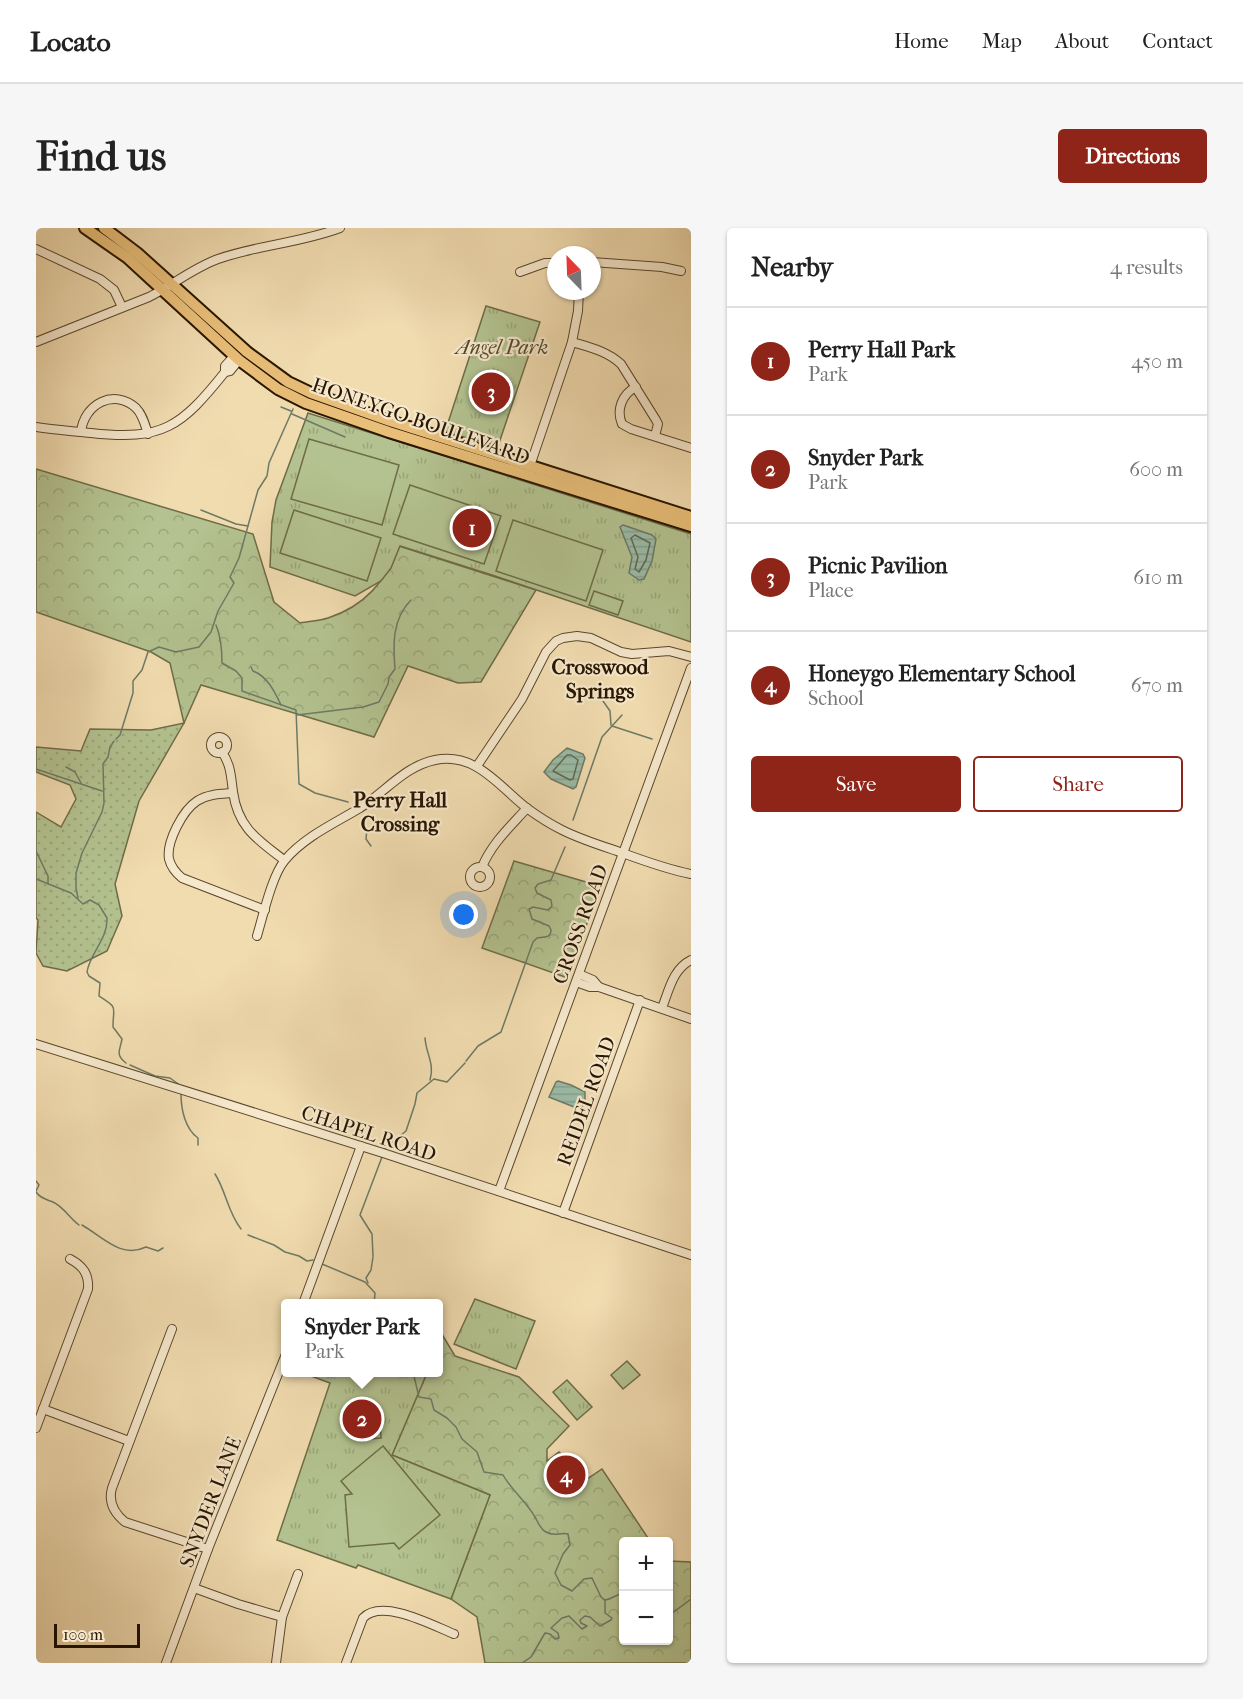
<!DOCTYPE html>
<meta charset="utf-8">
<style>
body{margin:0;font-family:"IM FELL French Canon",serif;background:#f6f6f6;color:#222}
.controls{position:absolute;right:18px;bottom:18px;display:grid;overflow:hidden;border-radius:6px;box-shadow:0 2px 4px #0004}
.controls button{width:54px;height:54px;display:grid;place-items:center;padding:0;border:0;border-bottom:2px solid #e0e0e0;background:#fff;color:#222;font:30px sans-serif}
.compass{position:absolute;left:511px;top:18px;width:54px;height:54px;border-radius:50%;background:#fff;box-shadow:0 2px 4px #0004;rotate:337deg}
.scale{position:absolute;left:18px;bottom:15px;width:86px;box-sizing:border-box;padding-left:6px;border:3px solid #281600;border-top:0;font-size:16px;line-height:21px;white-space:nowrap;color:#281600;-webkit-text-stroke:4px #f6e8cc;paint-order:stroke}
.you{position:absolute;left:428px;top:687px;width:21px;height:21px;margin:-15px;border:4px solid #fff;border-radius:50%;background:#1a73e8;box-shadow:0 0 0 9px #1a73e833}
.badge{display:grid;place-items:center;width:39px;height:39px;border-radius:50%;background:#8f2418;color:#fff;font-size:20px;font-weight:700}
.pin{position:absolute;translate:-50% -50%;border:3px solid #fff;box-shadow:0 2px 6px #0006}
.popup{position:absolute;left:245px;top:1071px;width:162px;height:78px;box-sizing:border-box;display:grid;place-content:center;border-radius:6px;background:#fff;filter:drop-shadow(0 2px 4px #0005);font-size:20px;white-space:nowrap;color:#767676}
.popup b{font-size:22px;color:#222}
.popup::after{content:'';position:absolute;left:50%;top:100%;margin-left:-12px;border:12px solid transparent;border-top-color:#fff}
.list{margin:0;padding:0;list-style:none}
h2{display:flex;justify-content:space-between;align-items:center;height:78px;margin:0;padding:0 24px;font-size:26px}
h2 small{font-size:20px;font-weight:400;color:#767676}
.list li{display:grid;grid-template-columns:39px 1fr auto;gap:18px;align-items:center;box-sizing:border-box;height:108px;padding:0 24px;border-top:2px solid #e0e0e0}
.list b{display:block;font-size:22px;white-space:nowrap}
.list p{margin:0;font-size:20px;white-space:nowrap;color:#767676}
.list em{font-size:20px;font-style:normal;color:#767676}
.actions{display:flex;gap:12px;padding:18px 24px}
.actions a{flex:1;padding:14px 0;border:2px solid #8f2418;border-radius:6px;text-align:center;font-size:21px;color:#8f2418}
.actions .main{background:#8f2418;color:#fff}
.map{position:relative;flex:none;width:655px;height:1435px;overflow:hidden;border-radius:6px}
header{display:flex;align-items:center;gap:36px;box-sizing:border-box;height:84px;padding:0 30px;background:#fff;border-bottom:2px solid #e0e0e0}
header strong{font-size:28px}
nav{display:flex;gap:33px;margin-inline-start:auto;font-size:21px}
.intro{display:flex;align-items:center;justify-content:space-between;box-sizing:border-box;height:144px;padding:0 36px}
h1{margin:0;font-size:42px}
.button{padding:15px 27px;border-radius:6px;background:#8f2418;color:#fff;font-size:21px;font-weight:700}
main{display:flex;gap:36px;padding:0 36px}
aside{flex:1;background:#fff;border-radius:6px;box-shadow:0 2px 4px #0004}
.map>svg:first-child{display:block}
.grass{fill:url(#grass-dots);stroke:#6e6c48;stroke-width:1.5}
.forest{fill:url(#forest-crowns);stroke:#6e6c48;stroke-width:1.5}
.park{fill:url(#park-tufts);stroke:#6e6c48;stroke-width:1.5}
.garden{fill:#b3c290;stroke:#6e6c48;stroke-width:1.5}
.water{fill:url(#water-rules);stroke:#6d7a65;stroke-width:1.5}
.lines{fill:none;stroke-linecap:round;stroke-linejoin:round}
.shore{stroke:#626954;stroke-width:1.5}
.stream{stroke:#6d7a65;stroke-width:1.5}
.minor-casing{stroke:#5a482c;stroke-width:10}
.major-casing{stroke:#281600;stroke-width:14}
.minor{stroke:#f6e8cc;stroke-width:8}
.major{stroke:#e8be78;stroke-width:10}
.labels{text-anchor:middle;stroke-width:4.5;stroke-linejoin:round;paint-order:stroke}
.park-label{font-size:20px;font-style:italic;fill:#524a2b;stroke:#f6e8cc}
.street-label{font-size:20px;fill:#281600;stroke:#f6e8cc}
.neighbourhood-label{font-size:21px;font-weight:bold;fill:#281600;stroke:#f6e8cc}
</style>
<header>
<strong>Locato</strong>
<nav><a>Home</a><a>Map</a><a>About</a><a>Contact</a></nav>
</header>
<div class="intro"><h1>Find us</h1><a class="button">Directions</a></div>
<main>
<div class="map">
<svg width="655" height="1435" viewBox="0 0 655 1435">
<defs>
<pattern id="grass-dots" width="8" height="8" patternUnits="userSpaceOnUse" patternTransform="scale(1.5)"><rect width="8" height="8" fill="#b3c290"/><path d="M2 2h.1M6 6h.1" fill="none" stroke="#9aa67a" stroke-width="1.8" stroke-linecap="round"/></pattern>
<pattern id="forest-crowns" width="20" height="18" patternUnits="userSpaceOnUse" patternTransform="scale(1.5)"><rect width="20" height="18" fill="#b3c290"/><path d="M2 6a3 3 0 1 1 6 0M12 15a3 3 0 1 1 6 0" fill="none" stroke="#9aa67a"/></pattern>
<pattern id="park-tufts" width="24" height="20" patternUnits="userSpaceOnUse" patternTransform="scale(1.5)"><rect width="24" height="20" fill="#b3c290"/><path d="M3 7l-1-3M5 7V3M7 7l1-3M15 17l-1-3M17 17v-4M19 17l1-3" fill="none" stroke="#9aa67a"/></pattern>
<pattern id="water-rules" width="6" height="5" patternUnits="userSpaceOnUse" patternTransform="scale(1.5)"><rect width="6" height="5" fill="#9bbca8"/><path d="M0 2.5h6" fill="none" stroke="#86a18f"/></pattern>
</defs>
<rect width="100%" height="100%" fill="#f1dcb0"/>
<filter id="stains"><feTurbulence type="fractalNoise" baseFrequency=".00333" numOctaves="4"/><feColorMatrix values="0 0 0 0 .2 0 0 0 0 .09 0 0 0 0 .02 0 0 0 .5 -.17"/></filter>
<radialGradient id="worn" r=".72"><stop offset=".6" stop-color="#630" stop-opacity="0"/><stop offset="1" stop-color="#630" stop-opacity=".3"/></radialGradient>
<!-- grass -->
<path class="grass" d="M148 495 103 573 79 656 86 688 71 723 31 743 7 738 0 725 2 692 0 690V584L25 599 40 571 34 557 0 544V519L45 523 54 501 115 502Z"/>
<!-- forest -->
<g class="forest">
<path d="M0 241 217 306 238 374 264 395C273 393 283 393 292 390 329 378 350 353 363 318L500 362 445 454 422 455 372 438 338 509 165 457 148 495 134 435 115 424 0 384Z"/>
<path d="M478 633 564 658 532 750 446 720Z"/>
<path d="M407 1108 419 1128 483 1149 533 1198 511 1221V1233L523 1224 551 1251 566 1241 614 1313 588 1314V1412H632L633 1333 655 1334V1435H449L441 1389 415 1371 454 1267 356 1227 391 1145 403 1144V1119Z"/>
</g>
<!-- park -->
<g class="park">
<path d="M450 78 504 94 462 218 409 204Z"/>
<path d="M272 185 655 306V414L456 347 364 318 355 340 345 353 319 368 234 339 236 294 240 272Z"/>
<path d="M439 1071 499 1093 480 1141 418 1116Z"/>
<path d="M267 1145H391L356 1227 454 1267 415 1371 322 1337 320 1340 241 1312 294 1155Z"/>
<path d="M531 1152 556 1179 541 1192 517 1164Z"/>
</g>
<!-- garden -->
<g class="garden">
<path d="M273 211 363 237 346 297 255 271Z"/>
<path d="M374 257 465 288 448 336 357 306Z"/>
<path d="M258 282 345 310 331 353 244 325Z"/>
<path d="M477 292 567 322 550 373 460 343Z"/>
<path d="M558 363 587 373 582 387 553 377Z"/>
<path d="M591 1133 604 1147 587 1161 575 1147Z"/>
<path d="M344 1190 345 1210 333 1211 331 1191Z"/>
<path d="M347 1218 404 1287 363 1321 358 1315 313 1319 309 1267 316 1266 305 1253Z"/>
</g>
<!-- water -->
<g class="water">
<path d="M587 297 616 307 620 311 616 333 608 351 603 352 593 345 596 329 584 299Z"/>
<path d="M531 520 547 526 549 530 540 559 537 561 515 551 508 544 517 532Z"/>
<path d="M522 853 535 857 549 864V874L546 879H538L513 869 520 854Z"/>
</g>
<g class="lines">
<!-- shore -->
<g class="shore">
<path d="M599 307 614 315 610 332 603 344 599 341 602 329 595 310Z"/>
<path d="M531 527H535L542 532 537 551 534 552 517 543Z"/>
</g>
<!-- stream -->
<g class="stream">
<path d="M245 179 255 183"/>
<path d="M256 186 309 209"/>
<path d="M165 282 200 296 212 298"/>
<path d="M180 397C185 409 186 423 186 435L200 443 206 450V463L260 482 263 556 279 565 312 574"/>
<path d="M215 439 217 443C231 448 239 464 245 477"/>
<path d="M567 473 574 483 575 497"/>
<path d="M261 487 327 479 343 474 352 456 353 449 359 441C357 417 356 391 375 372"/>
<path d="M576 498 616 511"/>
<path d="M80 511 84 507 97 465V453L106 442 112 424 123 419 140 424 163 419 175 404 182 383 198 355 194 349 203 330 222 262 231 248 233 235 257 181"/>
<path d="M30 539 39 544 45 555"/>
<path d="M0 541 66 563"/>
<path d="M537 592 566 509 586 487"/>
<path d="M324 594 331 601 330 611 335 618"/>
<path d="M0 623 12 648V655"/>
<path d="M0 651 35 665 47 676 54 672 63 677 71 690C72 711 54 725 51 744L53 748 64 755 63 768C83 781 77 777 77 799L86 811C84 822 79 827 90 835"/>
<path d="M42 670 40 660V645L46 625 66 584 68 575 67 536 72 529 74 519 78 513"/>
<path d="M389 810C390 826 399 836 394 852"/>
<path d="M430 833 442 818 465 804 497 714 501 710C508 709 515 710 515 702L513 698 496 691 493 681 497 679 512 682 516 678 515 672 501 665 499 660 502 656 515 652 529 619"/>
<path d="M94 837 119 848 134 850 145 858"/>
<path d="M145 866C145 881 149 901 162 910V917"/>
<path d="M348 921 370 903 379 876 381 865 398 851 411 854 429 835"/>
<path d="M179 946C190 963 192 985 205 1001"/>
<path d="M0 953 3 957 0 963"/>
<path d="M0 964C5 971 10 971 17 974 28 979 33 990 43 997"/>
<path d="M46 997C67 1009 85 1031 110 1019L122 1023 127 1020"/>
<path d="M212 1007 238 1017 249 1024 263 1028 271 1033 277 1032"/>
<path d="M337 1028 336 1006 324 987 346 929"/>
<path d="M286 1036 329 1054 339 1065 338 1076"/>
<path d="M332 1055 330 1050 335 1042 337 1029"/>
<path d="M377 1144 383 1169 395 1171 398 1182 411 1190 420 1199 426 1211 441 1224 448 1244 467 1247C476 1263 490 1273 499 1289 502 1294 504 1301 510 1304 518 1309 524 1304 532 1306L534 1317 527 1326 519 1345 525 1357 536 1363 548 1351 556 1350 565 1369 569 1372"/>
<path d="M569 1372C577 1371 580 1366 588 1365"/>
<path d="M632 1398 635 1386 655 1371"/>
<path d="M486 1435 495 1429 509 1405 514 1406 519 1411 523 1410 522 1405 515 1400 526 1390 533 1388 546 1401 551 1398 545 1395 544 1392 549 1388 554 1389 564 1398 575 1392 576 1390 569 1385V1373"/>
</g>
<defs>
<g id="minor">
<path d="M0 21 64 51 78 62 86 79"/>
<path d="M556 34 626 39 645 43"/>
<path d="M484 44 509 35H520"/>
<path d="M0 114 113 69C137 57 157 40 182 31 222 17 264 15 304 0"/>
<path d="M536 114C553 119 571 123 585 136L620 192 622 196 619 208"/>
<path d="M189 144 194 143 203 132"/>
<path d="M600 159C586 166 580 182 586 196L595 201 655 220"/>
<path d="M0 199C18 202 37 203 55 205 127 213 145 199 189 144V138L198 128"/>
<path d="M45 204C48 176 78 160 100 180 107 187 109 197 112 206"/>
<path d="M494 238 536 114 542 83 543 63"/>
<circle cx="183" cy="517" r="8"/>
<path d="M186 524C195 537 195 549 197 564 202 600 222 612 248 632"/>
<path d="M441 538 486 471 510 424 520 413 527 410 541 408 555 410 585 424 596 426 633 423 655 429"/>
<path d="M197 565C185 566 172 566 161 573 147 582 130 614 133 631 135 639 140 645 146 650L229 682"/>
<circle cx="444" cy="649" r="10"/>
<path d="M446 639C456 615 474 599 491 580"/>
<path d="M221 708C227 688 236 647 249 632 268 609 299 595 324 580 349 564 369 538 399 532 441 524 463 559 492 581 503 589 514 596 526 602 544 611 563 617 581 623 606 632 629 641 655 646"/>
<path d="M543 746 557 752 563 759"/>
<path d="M540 754 554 759H563L655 791"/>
<path d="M626 780C633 762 637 741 655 732"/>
<path d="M0 816 347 925 655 1027"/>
<path d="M463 963 655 440"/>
<path d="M527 985 604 772"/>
<path d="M267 1076 325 918"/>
<path d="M136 1101 76 1260C72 1274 78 1285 89 1294L172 1321"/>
<path d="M7 1181 93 1213"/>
<path d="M0 1200 52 1061C53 1046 47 1038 34 1031"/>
<path d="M158 1360 202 1376 246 1389"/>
<path d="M130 1435 172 1321 250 1126"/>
<path d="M240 1435 246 1389 262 1346"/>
<path d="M310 1435 327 1390C346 1370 396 1397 418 1406"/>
</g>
<g id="major">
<path d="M49 0 92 30 203 132 242 161 270 175 353 204 655 298"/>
<path d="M68 0 101 25 211 124 252 154 275 165 354 193 655 289"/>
</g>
</defs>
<!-- minor casing -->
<use href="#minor" class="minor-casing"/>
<!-- major casing -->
<use href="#major" class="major-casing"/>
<!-- minor -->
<use href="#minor" class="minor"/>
<!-- major -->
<use href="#major" class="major"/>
</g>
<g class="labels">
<!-- park labels -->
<g class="park-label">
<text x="466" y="126">Angel Park</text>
</g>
<!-- street labels -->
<g class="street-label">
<text transform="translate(385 193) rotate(19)" y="7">HONEYGO BOULEVARD</text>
<text transform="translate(544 696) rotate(-70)" y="7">CROSS ROAD</text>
<text transform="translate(550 873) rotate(-70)" y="7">REIDEL ROAD</text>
<text transform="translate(333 905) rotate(18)" y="7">CHAPEL ROAD</text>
<text transform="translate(174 1274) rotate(-69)" y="7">SNYDER LANE</text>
</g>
<!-- neighbourhood labels -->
<g class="neighbourhood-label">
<text x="564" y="446">Crosswood<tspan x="564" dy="24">Springs</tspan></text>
<text x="364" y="579">Perry Hall<tspan x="364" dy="24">Crossing</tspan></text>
</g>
</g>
<rect width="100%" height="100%" filter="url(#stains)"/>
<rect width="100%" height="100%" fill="url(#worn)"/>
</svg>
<div class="controls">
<button>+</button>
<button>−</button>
</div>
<svg class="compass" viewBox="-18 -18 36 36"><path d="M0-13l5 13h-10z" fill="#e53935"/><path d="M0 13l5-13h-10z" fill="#767676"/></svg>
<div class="scale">100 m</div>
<div class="you"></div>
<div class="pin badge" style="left:436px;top:300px">1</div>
<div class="pin badge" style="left:326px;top:1191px">2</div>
<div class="popup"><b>Snyder Park</b>Park</div>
<div class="pin badge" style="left:455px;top:164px">3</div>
<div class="pin badge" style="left:530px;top:1247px">4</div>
</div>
<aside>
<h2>Nearby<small>4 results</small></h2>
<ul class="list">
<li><span class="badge">1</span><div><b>Perry Hall Park</b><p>Park</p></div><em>450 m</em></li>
<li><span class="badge">2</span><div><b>Snyder Park</b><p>Park</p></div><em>600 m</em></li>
<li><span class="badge">3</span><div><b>Picnic Pavilion</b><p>Place</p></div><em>610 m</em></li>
<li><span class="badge">4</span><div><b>Honeygo Elementary School</b><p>School</p></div><em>670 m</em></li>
</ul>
<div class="actions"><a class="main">Save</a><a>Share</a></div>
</aside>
</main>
